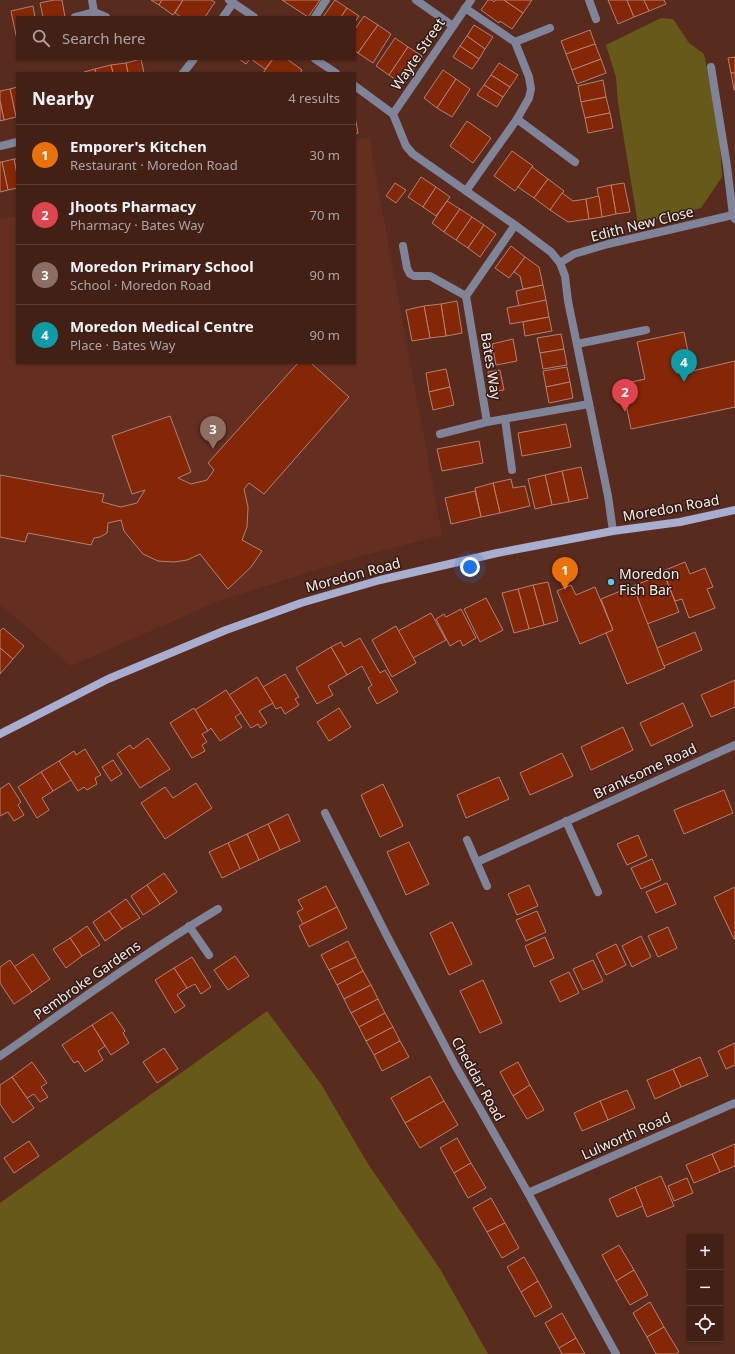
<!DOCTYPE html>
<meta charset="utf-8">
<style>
body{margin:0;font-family:"Noto Sans",sans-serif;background:#4c2d23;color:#f1f3f6}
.controls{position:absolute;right:12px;bottom:12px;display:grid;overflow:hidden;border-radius:0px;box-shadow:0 1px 3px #0004}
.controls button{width:36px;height:36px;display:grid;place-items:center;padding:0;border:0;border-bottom:1px solid #5a3e35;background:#422016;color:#f1f3f6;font:20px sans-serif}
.you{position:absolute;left:470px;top:567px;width:14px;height:14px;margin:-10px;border:3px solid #fff;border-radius:50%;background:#1a73e8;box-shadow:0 0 0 6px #1a73e833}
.badge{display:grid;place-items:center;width:26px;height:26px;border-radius:50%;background:#db2777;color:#fff;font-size:13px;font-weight:700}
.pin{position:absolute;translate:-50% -33px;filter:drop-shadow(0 1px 2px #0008)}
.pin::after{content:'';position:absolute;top:21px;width:14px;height:12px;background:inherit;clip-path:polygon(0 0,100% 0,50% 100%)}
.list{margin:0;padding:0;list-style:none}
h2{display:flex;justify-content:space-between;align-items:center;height:52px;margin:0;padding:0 16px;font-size:17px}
h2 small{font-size:13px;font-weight:400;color:#aea3a1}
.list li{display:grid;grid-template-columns:26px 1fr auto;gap:12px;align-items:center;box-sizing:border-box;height:60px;padding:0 16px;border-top:1px solid #5a3e35}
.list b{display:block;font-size:15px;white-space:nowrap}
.list p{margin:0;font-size:13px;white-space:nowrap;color:#aea3a1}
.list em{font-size:13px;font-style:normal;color:#aea3a1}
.icon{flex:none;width:22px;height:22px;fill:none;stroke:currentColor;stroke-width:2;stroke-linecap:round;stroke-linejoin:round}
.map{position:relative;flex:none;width:735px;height:1354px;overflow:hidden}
.search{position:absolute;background:#422016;box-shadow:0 1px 3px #0004;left:16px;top:16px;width:340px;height:44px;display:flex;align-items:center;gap:10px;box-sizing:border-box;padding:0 14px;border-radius:0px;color:#aea3a1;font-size:15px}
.panel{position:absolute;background:#422016;box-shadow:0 1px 3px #0004;left:16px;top:72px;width:340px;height:292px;border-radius:0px}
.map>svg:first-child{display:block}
.built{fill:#642f20}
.green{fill:#675a18}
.building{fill:#832706;stroke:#b68171}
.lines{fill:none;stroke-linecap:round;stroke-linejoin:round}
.lane{stroke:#808499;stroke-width:8}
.street{stroke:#808499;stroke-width:8}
.secondary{stroke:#a8aecf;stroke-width:8}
.poi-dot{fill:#59c8e5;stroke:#2f1b15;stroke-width:1.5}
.labels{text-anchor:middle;stroke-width:3;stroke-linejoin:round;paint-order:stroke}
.street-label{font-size:14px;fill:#fdebe6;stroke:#2f1b15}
.poi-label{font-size:14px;fill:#fdebe6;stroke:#2f1b15;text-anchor:start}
</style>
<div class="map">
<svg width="735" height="1354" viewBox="0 0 735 1354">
<rect width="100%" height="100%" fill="#582b1e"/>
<!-- built -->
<path class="built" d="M369 138 442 535 358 557 221 600 71 666 0 604V219L17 216V363H355V141Z"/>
<!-- green -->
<g class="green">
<path d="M661 18 673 19 689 43 704 54 719 129 722 177 701 208 638 224 618 103 616 77 606 45Z"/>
<path d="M267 1011 321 1084 368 1164 440 1269 488 1354H0V1203Z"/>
</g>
<!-- building -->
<g class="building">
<path d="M54 0H62L65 17H43L40 3Z"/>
<path d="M151 0H162L159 5Z"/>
<path d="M162 0H183L173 15 159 5Z"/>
<path d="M183 0H211L215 2 205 17H181L175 13Z"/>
<path d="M282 0H320L308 17Z"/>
<path d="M335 0 347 8 341 17H323Z"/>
<path d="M488 0H492L494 2 495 0H504L523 13 512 29 500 21 499 23 481 10Z"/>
<path d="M504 0H532L523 13Z"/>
<path d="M608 0H627L634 17 618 24Z"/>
<path d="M627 0H644L649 11 634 17Z"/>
<path d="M644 0H664L666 4 649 11Z"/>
<path d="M33 6 35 17H17V40L11 11Z"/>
<path d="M347 8 359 16 355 22V17H341Z"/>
<path d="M364 16 378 25 358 53 355 51V29Z"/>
<path d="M378 25 391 34 373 63 358 53Z"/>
<path d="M474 25 493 37 485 49 467 36Z"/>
<path d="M590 30 595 44 566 54 561 41Z"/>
<path d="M467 36 485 49 479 59 460 46Z"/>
<path d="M395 38 408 47 389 75 376 66Z"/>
<path d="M595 44 601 59 572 70 566 54Z"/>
<path d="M460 46 479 59 472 69 453 57Z"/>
<path d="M408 47 422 56 403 85 389 75Z"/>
<path d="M735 57V73H731L728 58Z"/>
<path d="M141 59 144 73H128L126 63Z"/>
<path d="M239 59H250L246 64Z"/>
<path d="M251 59H273L265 69Z"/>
<path d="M273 59H287L302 70 300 73H263Z"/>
<path d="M601 59 606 73 577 84 572 70Z"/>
<path d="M126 63 128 73H113L111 65Z"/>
<path d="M499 63 518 75 510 87 491 75Z"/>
<path d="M111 65 113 73H96L95 69Z"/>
<path d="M95 69 96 73H84V72Z"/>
<path d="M443 70 456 79 437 108 424 98Z"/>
<path d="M731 73H735V90H734Z"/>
<path d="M491 75 510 87 503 97 484 85Z"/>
<path d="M456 79 470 89 452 117 437 108Z"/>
<path d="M603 80 606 97 581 102 578 86Z"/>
<path d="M484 85 503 97 497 107 477 95Z"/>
<path d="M17 87V117H16L10 89Z"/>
<path d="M10 89 16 117 4 120 0 101V91Z"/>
<path d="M606 97 610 113 585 118 581 102Z"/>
<path d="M0 101 4 120 0 121Z"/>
<path d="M610 113 613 128 588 133 585 118Z"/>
<path d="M355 116 358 133 355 134Z"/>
<path d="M467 121 491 138 473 163 450 146Z"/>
<path d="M512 151 533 166 515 191 494 176Z"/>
<path d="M14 159H17V175Z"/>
<path d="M14 159 17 175V188L8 190 2 162Z"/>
<path d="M0 162H2L8 190 0 192Z"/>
<path d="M532 167 548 179 534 198 518 187Z"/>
<path d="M421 177 436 187 423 207 408 197Z"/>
<path d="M548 179 564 191 550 210 534 198Z"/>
<path d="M395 183 406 190 396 203 386 196Z"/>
<path d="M624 183 630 212 616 214 611 185Z"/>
<path d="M611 185 616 214 602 217 597 188Z"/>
<path d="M436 187 450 197 436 216 423 207Z"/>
<path d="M562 193 573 201 586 199 589 219 568 222 550 210Z"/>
<path d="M599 196 602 217 589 219 586 199Z"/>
<path d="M447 201 460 209 444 232 432 223Z"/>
<path d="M460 209 472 217 456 240 444 232Z"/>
<path d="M472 217 484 225 468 248 456 240Z"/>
<path d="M484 225 496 234 480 257 468 248Z"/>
<path d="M511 246 525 257 509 278 495 268Z"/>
<path d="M525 257 539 267 543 285 523 289 520 276 514 272Z"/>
<path d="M543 285 546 300 519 306 516 291Z"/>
<path d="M546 300 549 317 510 324 507 308Z"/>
<path d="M457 301 462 333 446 336 441 304Z"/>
<path d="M441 304 446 336 430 338 424 306Z"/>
<path d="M424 306 430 338 412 341 406 310Z"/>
<path d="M549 317 552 331 525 336 523 322Z"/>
<path d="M684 332 692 371 735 361V407L631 429 622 384 645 379 637 342Z"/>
<path d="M561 334 564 349 540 353 537 338Z"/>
<path d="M513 339 517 361 496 365 492 344Z"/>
<path d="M564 349 567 365 543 369 540 353Z"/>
<path d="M298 363H311L349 397 264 494 249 483 244 489 248 507 247 527 242 540 262 551 251 567 228 589 200 554 187 560 174 562 158 561 143 554 124 531 121 520 108 523 107 533 100 537 94 538 91 545 28 533 25 542 0 537V475L104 494 102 502 121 507 137 503 145 490 132 494 112 436 170 416 191 472 178 478 191 484 207 480 214 470 208 463Z"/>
<path d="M567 367 570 382 546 387 543 371Z"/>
<path d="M446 369 450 387 429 392 426 373Z"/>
<path d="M500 370 504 390 492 392 488 372Z"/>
<path d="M570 382 573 398 549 403 546 387Z"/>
<path d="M450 387 454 405 433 410 429 392Z"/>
<path d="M566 424 571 447 522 456 518 433Z"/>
<path d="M479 441 483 463 442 471 437 449Z"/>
<path d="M581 467 588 498 569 502 562 471Z"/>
<path d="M562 471 569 502 552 505 545 475Z"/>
<path d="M545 475 552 505 535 509 528 479Z"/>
<path d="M511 479 513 488 525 486 530 506 500 513 493 483Z"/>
<path d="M493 483 500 513 481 517 475 488Z"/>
<path d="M475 491 481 517 451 524 445 498Z"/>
<path d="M685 562 690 574 705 568 713 587 707 589 715 608 689 618 682 599 675 601 663 571Z"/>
<path d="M664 574 679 612 647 624 633 586Z"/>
<path d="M548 582 558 621 544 625 533 585Z"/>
<path d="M533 585 544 625 529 629 518 589Z"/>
<path d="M571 585 576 595 595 587 613 630 580 644 557 591Z"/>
<path d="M633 586 665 668 627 684 606 633 613 630 601 599Z"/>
<path d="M518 589 529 629 514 633 502 593Z"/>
<path d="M486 598 503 630 480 642 464 609Z"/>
<path d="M461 609 476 638 463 646 460 640 450 646 436 619 444 614 446 617Z"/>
<path d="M431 613 446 640 413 658 398 631Z"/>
<path d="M396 626 416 663 392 677 372 640Z"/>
<path d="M3 628 24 646 13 659 0 648V631Z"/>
<path d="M695 632 702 650 664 666 657 648Z"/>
<path d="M360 638 380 673 385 670 398 692 377 704 368 688 372 685 362 666 347 675 331 647 341 642 344 647Z"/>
<path d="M331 647 347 675 328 686 333 695 317 704 296 668Z"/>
<path d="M0 648 13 659 0 674Z"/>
<path d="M285 674 299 697 295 699 299 705 285 714 281 707 276 709 263 687Z"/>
<path d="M257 677 273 703 259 711 267 723 260 728 258 724 251 728 229 695Z"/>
<path d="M735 680V707L711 717 701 695Z"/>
<path d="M226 690 241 713 235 717 242 727 220 741 211 728 208 731 195 710Z"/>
<path d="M683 703 693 726 651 746 640 723Z"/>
<path d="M194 708 208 731 202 734 207 742 202 745 205 751 192 758 170 723Z"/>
<path d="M339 708 351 727 329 741 317 722Z"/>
<path d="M623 727 633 750 591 770 581 747Z"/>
<path d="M148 738 170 769 140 788 117 754 130 745 133 749Z"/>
<path d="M85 749 101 775 95 778 97 784 87 790 84 787 78 791 59 761 74 751 76 755Z"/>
<path d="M562 753 573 776 530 795 520 773Z"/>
<path d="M113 760 122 774 111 781 102 767Z"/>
<path d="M59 761 71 780 53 791 41 772Z"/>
<path d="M41 772 53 791 42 798 49 810 37 818 18 787Z"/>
<path d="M499 777 509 799 466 818 457 795Z"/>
<path d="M9 783 21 802 18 805 24 815 14 821 8 812 0 816V789Z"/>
<path d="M196 783 212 808 165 839 141 803 165 787 173 798Z"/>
<path d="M383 784 403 826 380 837 361 795Z"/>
<path d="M724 790 733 813 684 834 674 810Z"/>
<path d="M288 814 300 841 280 850 268 824Z"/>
<path d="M268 824 280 850 259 860 247 834Z"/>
<path d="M247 834 259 860 240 869 228 843Z"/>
<path d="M638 835 647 856 627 865 617 844Z"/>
<path d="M409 842 429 884 406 895 387 852Z"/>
<path d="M228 843 240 869 222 878 209 852Z"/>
<path d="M652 859 661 880 641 889 631 868Z"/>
<path d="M164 873 177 892 160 904 147 885Z"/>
<path d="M667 883 676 904 656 913 646 892Z"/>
<path d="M147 885 160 904 143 915 131 896Z"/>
<path d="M529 885 538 906 517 915 508 894Z"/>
<path d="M326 886 337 907 303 924 297 912 303 909 298 900Z"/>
<path d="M735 887V938L734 939 714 897Z"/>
<path d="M126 899 140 918 122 929 109 911Z"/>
<path d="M337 907 347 928 309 947 299 926Z"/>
<path d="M109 911 122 929 105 941 93 922Z"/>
<path d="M537 911 546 932 526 941 516 920Z"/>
<path d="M452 922 472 964 449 975 430 933Z"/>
<path d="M87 926 100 945 82 956 70 938Z"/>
<path d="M668 927 677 948 658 957 648 936Z"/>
<path d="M641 936 651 957 632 967 622 946Z"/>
<path d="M545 937 554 958 534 967 525 946Z"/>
<path d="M70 938 82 956 66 968 53 949Z"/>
<path d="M348 941 356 957 329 970 321 955Z"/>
<path d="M616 944 626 965 606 975 596 954Z"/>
<path d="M33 954 50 979 32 992 14 967Z"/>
<path d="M235 956 249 976 228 990 214 970Z"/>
<path d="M192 957 211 987 201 994 195 984 187 988 174 968Z"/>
<path d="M356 957 363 971 337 985 329 970Z"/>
<path d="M10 960 32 992 14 1004 0 983V967Z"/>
<path d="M593 960 603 981 583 990 573 969Z"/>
<path d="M174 968 187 988 177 995 185 1006 175 1013 155 980Z"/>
<path d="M363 971 371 985 344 999 337 985Z"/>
<path d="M569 972 579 993 560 1002 550 981Z"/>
<path d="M483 980 502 1023 480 1033 460 991Z"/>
<path d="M371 985 378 999 351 1013 344 999Z"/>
<path d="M378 999 385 1013 359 1027 351 1013Z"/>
<path d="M112 1012 125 1031 123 1033 129 1043 111 1055 92 1025Z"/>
<path d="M385 1013 393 1027 366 1041 359 1027Z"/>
<path d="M92 1025 105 1046 98 1051 103 1060 85 1072 78 1061 74 1063 62 1045Z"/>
<path d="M393 1027 400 1041 374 1055 366 1041Z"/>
<path d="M400 1041 409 1057 382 1071 374 1055Z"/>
<path d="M735 1043V1065L726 1069 718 1051Z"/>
<path d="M164 1048 178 1069 157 1083 143 1062Z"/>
<path d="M700 1057 708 1076 681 1087 673 1069Z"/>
<path d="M32 1062 47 1083 41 1087 48 1097 40 1102 34 1094 27 1098 12 1077Z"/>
<path d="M518 1062 530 1085 513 1096 500 1072Z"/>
<path d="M673 1069 681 1087 655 1099 647 1080Z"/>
<path d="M430 1076 444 1101 405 1123 391 1098Z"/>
<path d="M12 1077 34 1108 13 1123 0 1104V1085Z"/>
<path d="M530 1085 544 1110 527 1119 513 1096Z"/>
<path d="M627 1090 635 1108 608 1120 600 1101Z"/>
<path d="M444 1101 458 1125 420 1148 405 1123Z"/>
<path d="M600 1101 608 1120 582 1131 574 1113Z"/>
<path d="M457 1138 471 1163 454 1173 440 1148Z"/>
<path d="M29 1141 39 1156 14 1173 4 1158Z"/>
<path d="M735 1144V1166L720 1172 712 1154Z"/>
<path d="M712 1154 720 1172 694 1183 686 1165Z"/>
<path d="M471 1163 486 1188 468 1198 454 1173Z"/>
<path d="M661 1176 674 1206 647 1217 635 1187Z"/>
<path d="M687 1178 693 1193 674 1201 668 1186Z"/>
<path d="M635 1187 643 1206 617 1217 609 1199Z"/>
<path d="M491 1198 505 1223 487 1232 473 1208Z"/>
<path d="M505 1223 519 1248 502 1258 487 1232Z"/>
<path d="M619 1245 634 1270 616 1281 602 1255Z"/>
<path d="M524 1257 538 1281 521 1292 507 1267Z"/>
<path d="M634 1270 648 1295 630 1305 616 1281Z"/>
<path d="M538 1281 552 1307 535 1317 521 1292Z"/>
<path d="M650 1302 664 1327 647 1337 633 1313Z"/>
<path d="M562 1313 576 1338 559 1348 545 1323Z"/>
<path d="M664 1327 679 1352 676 1354H656L647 1337Z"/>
<path d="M576 1338 585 1354H562L559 1348Z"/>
</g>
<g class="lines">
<!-- lane -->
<g class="lane">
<path d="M92 0 94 12"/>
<path d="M416 0 453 26"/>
<path d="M465 8 515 42 529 77 531 89 529 98 517 119 466 191"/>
<path d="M75 17 94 12 106 17"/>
<path d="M315 17 326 0"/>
<path d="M515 42 550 28"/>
<path d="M711 67 727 166 733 215 735 219"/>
<path d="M517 119 575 162"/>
<path d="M515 225 466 296 487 422 589 404"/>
<path d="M403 246 407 268 410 274 414 276H430L466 296"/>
<path d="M577 344 646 330"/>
<path d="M505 419 512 470"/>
<path d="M440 434 487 422"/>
</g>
<!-- street -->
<g class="street">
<path d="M229 0 254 17"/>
<path d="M589 0 596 19"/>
<path d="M223 17 233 3"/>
<path d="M315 59 336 73"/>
<path d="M183 73 194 59"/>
<path d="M355 86 393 114 406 146 413 154 515 225 551 252 560 263 565 276 568 301 608 496 613 531"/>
<path d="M393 114 471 0"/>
<path d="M0 146 17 142"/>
<path d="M560 263 574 254 608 244 733 215"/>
<path d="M325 813 388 938 455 1065 528 1193 616 1354"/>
<path d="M566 821 598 892"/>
<path d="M467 840 487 886"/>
<path d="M477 862 735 745"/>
<path d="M189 926 209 955"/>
<path d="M0 1056C72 1006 143 954 218 909"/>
<path d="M528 1193 735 1103"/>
</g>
<!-- secondary -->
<path class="secondary" d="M0 734 108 679 226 630 301 603 380 580 497 553 613 531 680 522 735 510"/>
</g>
<!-- markers -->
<circle class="poi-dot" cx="611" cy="582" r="4"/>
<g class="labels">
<!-- street labels -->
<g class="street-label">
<text transform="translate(418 54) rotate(-56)" y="5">Wayte Street</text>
<text transform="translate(642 224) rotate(-14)" y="5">Edith New Close</text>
<text transform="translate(491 366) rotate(81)" y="5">Bates Way</text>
<text transform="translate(671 508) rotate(-10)" y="5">Moredon Road</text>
<text transform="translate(353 575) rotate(-15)" y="5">Moredon Road</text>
<text transform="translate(645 771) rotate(-25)" y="5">Branksome Road</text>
<text transform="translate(87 980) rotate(-35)" y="5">Pembroke Gardens</text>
<text transform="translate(478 1079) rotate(61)" y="5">Cheddar Road</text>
<text transform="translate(626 1136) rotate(-24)" y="5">Lulworth Road</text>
</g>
<!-- poi labels -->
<g class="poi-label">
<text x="619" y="579">Moredon<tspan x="619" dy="16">Fish Bar</tspan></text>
</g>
</g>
</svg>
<div class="controls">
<button>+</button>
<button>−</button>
<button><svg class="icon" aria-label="locate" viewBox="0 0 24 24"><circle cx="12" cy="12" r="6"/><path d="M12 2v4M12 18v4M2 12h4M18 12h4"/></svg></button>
</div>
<div class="you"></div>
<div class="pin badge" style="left:565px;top:590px;background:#e8710a">1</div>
<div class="pin badge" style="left:625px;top:412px;background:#e0444e">2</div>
<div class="pin badge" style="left:213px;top:449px;background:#8d6e63">3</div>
<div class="pin badge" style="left:684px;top:382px;background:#0f9aa8">4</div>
<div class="search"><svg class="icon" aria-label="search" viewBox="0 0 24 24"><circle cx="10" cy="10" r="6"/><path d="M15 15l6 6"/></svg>Search here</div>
<section class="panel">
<h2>Nearby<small>4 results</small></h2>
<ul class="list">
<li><span class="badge" style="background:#e8710a">1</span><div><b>Emporer's Kitchen</b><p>Restaurant · Moredon Road</p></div><em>30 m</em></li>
<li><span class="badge" style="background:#e0444e">2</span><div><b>Jhoots Pharmacy</b><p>Pharmacy · Bates Way</p></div><em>70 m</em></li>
<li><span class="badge" style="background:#8d6e63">3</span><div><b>Moredon Primary School</b><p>School · Moredon Road</p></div><em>90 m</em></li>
<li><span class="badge" style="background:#0f9aa8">4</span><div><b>Moredon Medical Centre</b><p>Place · Bates Way</p></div><em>90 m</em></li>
</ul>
</section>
</div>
